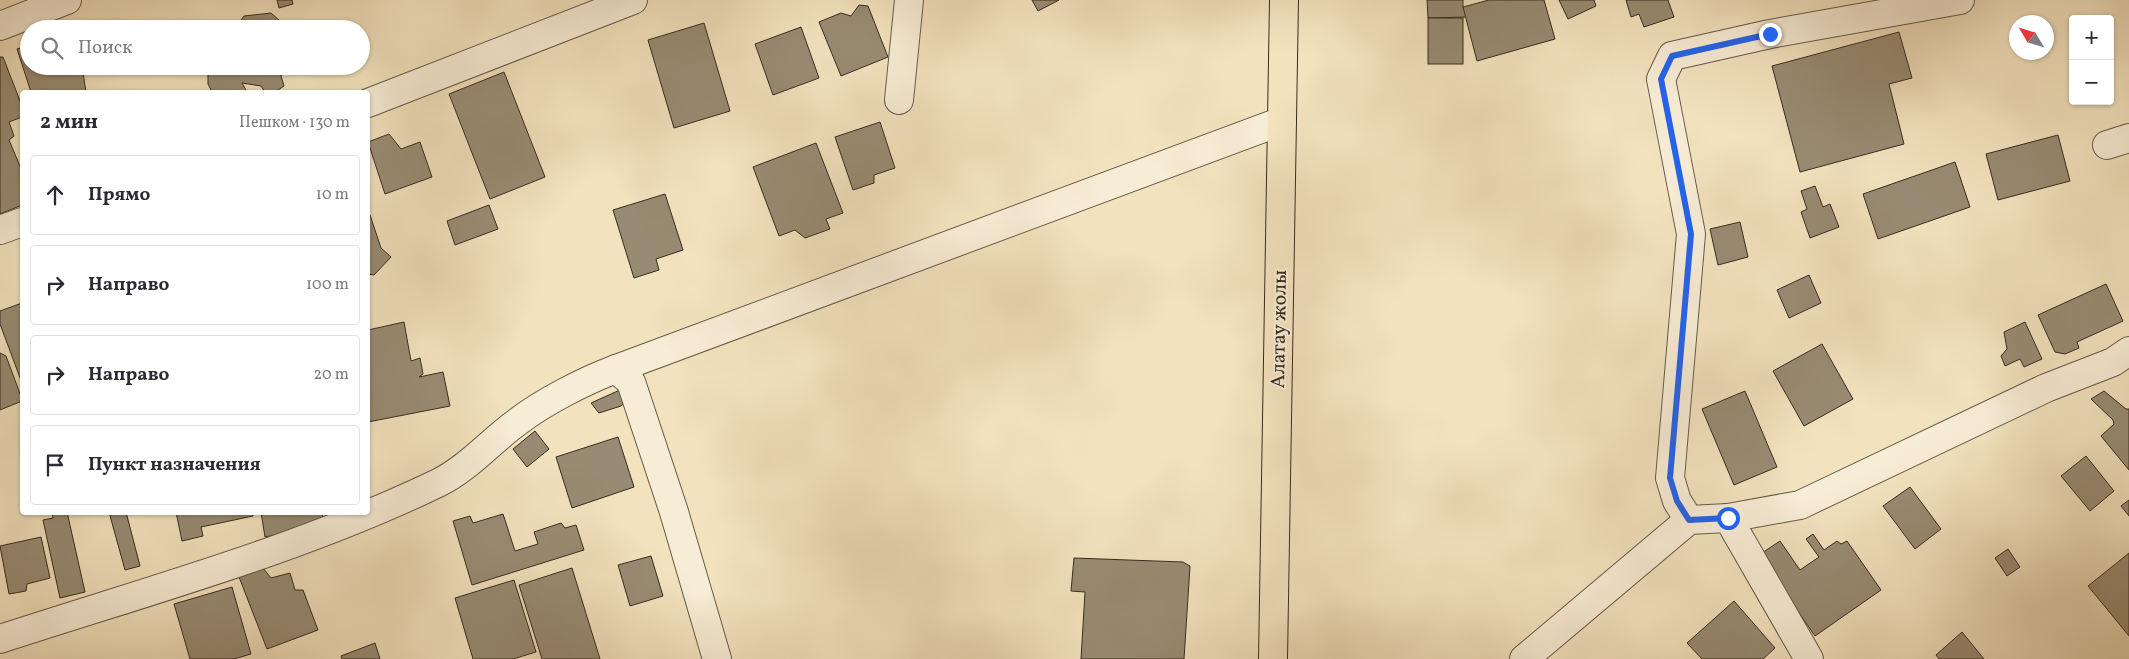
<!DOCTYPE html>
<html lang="ru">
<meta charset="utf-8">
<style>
body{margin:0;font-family:Vollkorn,serif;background:#f7f7f7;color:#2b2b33}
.controls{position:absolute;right:15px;top:15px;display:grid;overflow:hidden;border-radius:5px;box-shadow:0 1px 4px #0004}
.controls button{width:45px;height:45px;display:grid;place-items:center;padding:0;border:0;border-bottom:1px solid #e1e1e2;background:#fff;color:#2b2b33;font:25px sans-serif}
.compass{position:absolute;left:2009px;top:15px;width:45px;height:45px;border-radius:50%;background:#fff;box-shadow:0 1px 4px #0004;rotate:308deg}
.stop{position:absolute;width:15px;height:15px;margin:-11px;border:4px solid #2563eb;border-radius:50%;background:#fff}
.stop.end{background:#2563eb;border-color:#fff;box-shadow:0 1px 5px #0008}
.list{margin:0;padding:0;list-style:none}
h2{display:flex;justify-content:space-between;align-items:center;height:65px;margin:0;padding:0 20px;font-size:21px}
h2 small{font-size:16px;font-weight:400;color:#7c7c81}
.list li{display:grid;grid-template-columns:32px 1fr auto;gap:15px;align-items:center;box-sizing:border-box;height:80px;margin:0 10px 10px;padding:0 10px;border:1px solid #e1e1e2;border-radius:5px}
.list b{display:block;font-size:19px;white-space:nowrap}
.list em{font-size:16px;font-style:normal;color:#7c7c81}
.icon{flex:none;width:28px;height:28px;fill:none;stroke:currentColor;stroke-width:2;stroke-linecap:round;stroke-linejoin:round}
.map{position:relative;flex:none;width:2129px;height:659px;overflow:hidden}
.search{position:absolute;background:#fff;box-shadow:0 1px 4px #0004;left:20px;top:20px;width:350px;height:55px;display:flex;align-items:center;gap:12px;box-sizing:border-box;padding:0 18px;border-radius:28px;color:#7c7c81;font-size:19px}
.panel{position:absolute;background:#fff;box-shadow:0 1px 4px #0004;left:20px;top:90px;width:350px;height:425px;border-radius:5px}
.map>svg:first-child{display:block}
.building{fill:#988b73;stroke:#372c21}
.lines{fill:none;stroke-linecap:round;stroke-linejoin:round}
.minor-casing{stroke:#665a48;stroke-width:30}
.major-casing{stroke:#372c21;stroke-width:30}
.minor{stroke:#f7ecd5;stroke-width:28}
.major{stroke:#f2e2be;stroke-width:28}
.route{stroke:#2563eb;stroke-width:6}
.labels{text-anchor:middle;stroke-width:4;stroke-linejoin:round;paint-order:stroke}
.street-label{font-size:20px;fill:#372c21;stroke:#f7ecd5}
</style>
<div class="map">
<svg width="2129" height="659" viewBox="0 0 2129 659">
<rect width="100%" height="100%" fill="#f2e2be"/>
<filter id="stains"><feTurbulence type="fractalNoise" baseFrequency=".004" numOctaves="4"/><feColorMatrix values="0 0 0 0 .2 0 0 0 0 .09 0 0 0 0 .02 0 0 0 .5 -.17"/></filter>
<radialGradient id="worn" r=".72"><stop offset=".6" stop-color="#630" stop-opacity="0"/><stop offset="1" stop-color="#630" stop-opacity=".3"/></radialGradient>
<!-- building -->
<g class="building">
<path d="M277 0H292L293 4 279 8Z"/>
<path d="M1032 0H1059L1038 11Z"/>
<path d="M1427 0H1463V7L1468 17 1428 18Z"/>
<path d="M1489 0H1544L1555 39 1477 61 1463 7Z"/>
<path d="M1559 0H1594L1596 6 1568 19Z"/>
<path d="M1626 0H1668L1674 17 1644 27 1639 14 1631 17Z"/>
<path d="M859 5 868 6 888 57 841 76 819 22 841 13 851 16Z"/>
<path d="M271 13 289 29H235L244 16Z"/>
<rect x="1428" y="18" width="35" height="46"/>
<path d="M704 23 730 111 674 128 648 40Z"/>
<path d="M801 27 819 78 773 95 755 44Z"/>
<path d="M1899 32 1912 78 1889 84 1904 144 1800 172 1772 66Z"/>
<path d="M29 45V66H82L86 92H31L17 49Z"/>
<path d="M0 57H3L22 106V117L9 122 14 136 9 140 22 171V205L0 214Z"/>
<path d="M211 66H285L281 76 284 86 275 92H265L261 86 242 83 247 92H212L208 84V68Z"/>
<path d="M504 72 545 177 490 199 449 94Z"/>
<path d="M880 122 895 168 874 175V183L853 190 835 137Z"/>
<path d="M389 134 401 149 420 142 432 177 385 194 368 142Z"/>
<path d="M2058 135 2070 181 1998 200 1986 154Z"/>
<path d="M816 143 843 213 826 219 830 229 805 238 795 230 779 236 753 167Z"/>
<path d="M1955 162 1970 207 1878 239 1863 194Z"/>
<path d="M1815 186 1823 207 1830 204 1839 227 1810 238 1801 212 1807 209 1801 191Z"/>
<path d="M665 194 683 250 656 259 659 270 634 278 613 210Z"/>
<path d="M489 205 498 229 455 245 447 221Z"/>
<path d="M370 215 381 248 391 257 374 275 368 274V216Z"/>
<path d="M1740 222 1748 257 1718 265 1710 229Z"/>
<path d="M1809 275 1821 303 1789 318 1777 290Z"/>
<path d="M2106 284 2123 321 2077 342 2079 348 2065 354 2055 352 2038 315Z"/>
<path d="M22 303V383L0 324V311Z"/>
<path d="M404 322 411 361 420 358 423 374 419 377 443 372 450 406 368 422V330Z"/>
<path d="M2025 322 2042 359 2024 367 2020 359 2005 366 2001 356 2007 349 2004 332Z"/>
<path d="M1822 344 1853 399 1804 426 1773 371Z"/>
<path d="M0 353 6 356 22 399V401L0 410Z"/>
<path d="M622 389 627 401 621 406 599 413 591 403Z"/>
<path d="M1745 391 1777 467 1734 485 1702 409Z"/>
<path d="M2104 391 2126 409H2129V470L2101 436 2114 424 2113 420 2091 399Z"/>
<path d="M535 431 549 449 527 467 513 449Z"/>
<path d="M618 437 634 487 572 508 556 457Z"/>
<path d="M2086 456 2114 491 2090 511 2061 476Z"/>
<path d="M1910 487 1941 529 1915 549 1883 506Z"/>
<path d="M2129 500V516L2121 506Z"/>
<path d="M52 512H67L85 592 60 598 43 520 53 518Z"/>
<path d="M109 512H126L140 566 125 570Z"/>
<path d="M176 512H252L253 516 201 527 203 536 182 541Z"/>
<path d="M261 512H322L324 525 265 537Z"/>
<path d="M503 514 515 551 538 544 534 532 561 523 565 528 576 525 584 550 472 585 453 521 470 516 473 523Z"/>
<path d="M1813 534 1824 550 1837 541 1841 544 1847 541 1881 590 1815 636 1759 555 1780 541 1800 570 1819 557 1806 539Z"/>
<path d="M41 537 50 578 27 584 26 591 9 594 0 546Z"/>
<path d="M2008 549 2020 567 2007 576 1995 558Z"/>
<path d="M2129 553V636L2088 586Z"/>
<path d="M651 556 663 596 630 606 618 565Z"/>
<path d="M1074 558 1183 562 1190 566 1184 659H1081L1085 592 1071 591Z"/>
<path d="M263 568 271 578 290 573 295 590H303L318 630 267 649 239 577Z"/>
<path d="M572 568 600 659H542L519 585Z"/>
<path d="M514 580 536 652 513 659H473L455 598Z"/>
<path d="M232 587 251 654 234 659H190L174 604Z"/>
<path d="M1734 601 1775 648 1763 659H1702L1687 643Z"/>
<path d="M1962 632 1984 659H1939L1936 655Z"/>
<path d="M375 643 380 659H342L341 656Z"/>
</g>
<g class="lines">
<defs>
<g id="minor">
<path d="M0 26 67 0"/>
<path d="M899 100 909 0"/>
<path d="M368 103 633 0"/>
<path d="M2107 145 2129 138"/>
<path d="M0 230 22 222"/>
<path d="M616 369 1282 121"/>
<path d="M1728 518 1800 505 2046 388 2113 362 2129 351"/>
<path d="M1689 520 1677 501 1670 478 1691 234 1661 79 1672 56 1770 34 1960 0"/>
<path d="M0 639C147 591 299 550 438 483 467 469 490 442 516 423 543 402 584 381 616 369L631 382 674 512 717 659"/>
<path d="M1524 659 1689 520 1728 518 1809 659"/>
</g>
<path id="major" d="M1273 659 1284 0"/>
</defs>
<!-- minor casing -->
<use href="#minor" class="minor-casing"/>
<!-- major casing -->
<use href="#major" class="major-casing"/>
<!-- minor -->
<use href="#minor" class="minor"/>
<!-- major -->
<use href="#major" class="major"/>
</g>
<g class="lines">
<!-- route -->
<path class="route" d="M1728 518 1689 520 1677 501 1670 478 1691 234 1661 79 1672 56 1770 34"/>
</g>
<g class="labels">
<!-- street labels -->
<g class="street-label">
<text transform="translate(1278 329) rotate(-89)" y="7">Алатау жолы</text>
</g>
</g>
<rect width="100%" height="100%" filter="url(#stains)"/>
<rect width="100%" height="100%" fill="url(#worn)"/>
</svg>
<div class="controls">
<button>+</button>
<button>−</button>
</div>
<svg class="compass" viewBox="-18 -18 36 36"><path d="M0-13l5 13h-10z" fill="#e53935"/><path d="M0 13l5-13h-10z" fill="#7c7c81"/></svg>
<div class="stop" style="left:1728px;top:518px"></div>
<div class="stop end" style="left:1770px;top:34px"></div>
<div class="search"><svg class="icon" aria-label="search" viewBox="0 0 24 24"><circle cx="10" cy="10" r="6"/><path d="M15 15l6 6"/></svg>Поиск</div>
<section class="panel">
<h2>2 мин<small>Пешком · 130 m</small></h2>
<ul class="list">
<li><svg class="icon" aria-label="ahead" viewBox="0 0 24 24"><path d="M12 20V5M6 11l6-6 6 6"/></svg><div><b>Прямо</b></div><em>10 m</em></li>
<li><svg class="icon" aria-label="right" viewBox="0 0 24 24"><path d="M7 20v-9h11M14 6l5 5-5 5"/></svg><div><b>Направо</b></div><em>100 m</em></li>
<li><svg class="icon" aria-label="right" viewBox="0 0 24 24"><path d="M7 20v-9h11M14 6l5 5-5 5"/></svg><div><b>Направо</b></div><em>20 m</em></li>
<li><svg class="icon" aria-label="arrive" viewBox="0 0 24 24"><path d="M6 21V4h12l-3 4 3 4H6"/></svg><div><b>Пункт назначения</b></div></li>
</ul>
</section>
</div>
